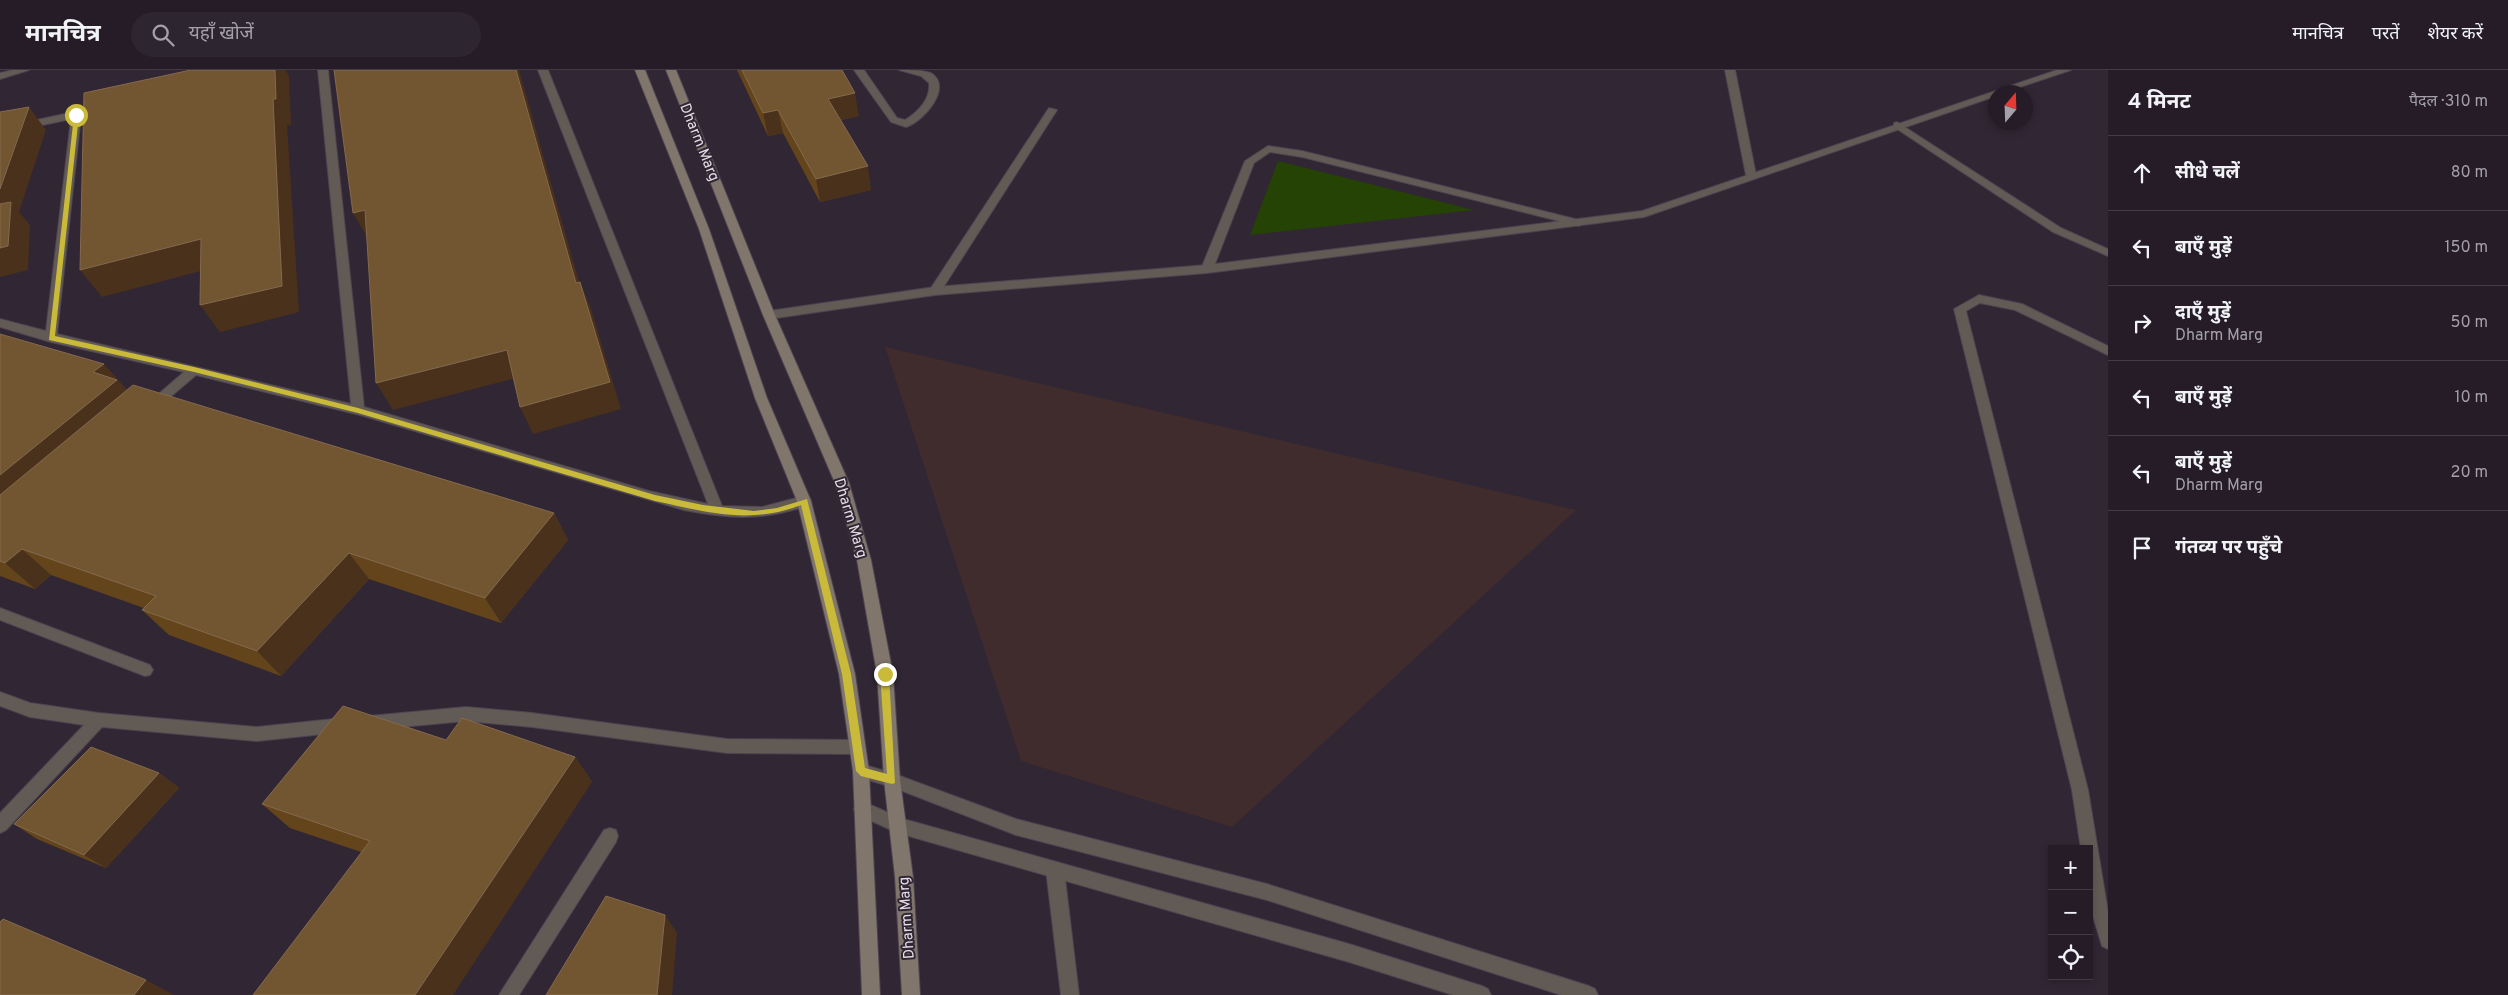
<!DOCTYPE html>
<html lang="hi">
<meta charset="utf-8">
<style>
body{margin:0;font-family:Overpass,"Noto Sans Devanagari",sans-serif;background:#2d252f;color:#f1f3f6}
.controls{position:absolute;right:15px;bottom:15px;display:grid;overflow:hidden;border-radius:0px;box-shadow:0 2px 8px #0003}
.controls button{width:45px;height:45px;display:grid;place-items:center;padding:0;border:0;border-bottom:1px solid #423a44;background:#251c27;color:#f1f3f6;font:25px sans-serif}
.compass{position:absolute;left:1988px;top:15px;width:45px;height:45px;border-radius:50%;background:#251c27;box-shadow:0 2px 8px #0003;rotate:19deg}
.stop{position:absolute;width:15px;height:15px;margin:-11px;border:4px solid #caba3a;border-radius:50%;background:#fff}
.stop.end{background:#caba3a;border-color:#fff;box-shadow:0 1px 5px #0008}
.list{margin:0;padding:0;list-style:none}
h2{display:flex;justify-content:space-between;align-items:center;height:65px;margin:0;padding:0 20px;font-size:21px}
h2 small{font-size:16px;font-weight:400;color:#a3a1a7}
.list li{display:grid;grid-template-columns:32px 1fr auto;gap:15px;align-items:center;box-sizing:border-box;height:75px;padding:0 20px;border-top:1px solid #423a44}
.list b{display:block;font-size:19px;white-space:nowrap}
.list p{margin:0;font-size:16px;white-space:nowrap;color:#a3a1a7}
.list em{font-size:16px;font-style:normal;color:#a3a1a7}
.icon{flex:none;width:28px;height:28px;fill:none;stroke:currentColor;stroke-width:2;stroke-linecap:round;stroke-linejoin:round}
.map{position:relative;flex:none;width:2108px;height:925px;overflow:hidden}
header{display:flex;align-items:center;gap:30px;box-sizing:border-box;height:70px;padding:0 25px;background:#251c27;border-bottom:1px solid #423a44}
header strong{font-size:24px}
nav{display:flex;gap:28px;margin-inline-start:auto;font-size:18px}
.search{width:350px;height:45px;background:#2d252f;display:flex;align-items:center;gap:12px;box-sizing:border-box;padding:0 18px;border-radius:28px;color:#a3a1a7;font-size:19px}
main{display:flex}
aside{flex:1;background:#251c27}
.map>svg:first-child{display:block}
.commercial{fill:#402c2c}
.green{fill:#264306}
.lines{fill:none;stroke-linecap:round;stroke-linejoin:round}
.service-casing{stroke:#4e4351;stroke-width:2}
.minor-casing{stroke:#4e4351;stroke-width:2}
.tertiary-casing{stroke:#4e4351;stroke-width:2}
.secondary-casing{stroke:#4e4351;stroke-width:2}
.service{fill:#625b55;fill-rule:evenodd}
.minor{fill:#625b55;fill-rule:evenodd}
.tertiary{fill:#625b55;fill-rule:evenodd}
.secondary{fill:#80766c;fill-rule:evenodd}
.wall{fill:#64451b}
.shaded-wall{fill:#4a311c}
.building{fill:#725531;stroke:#846a4e}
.route{fill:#caba3a}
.labels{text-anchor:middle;stroke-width:4;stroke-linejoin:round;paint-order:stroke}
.street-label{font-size:15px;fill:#e5dee7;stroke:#312634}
</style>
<header>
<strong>मानचित्र</strong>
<div class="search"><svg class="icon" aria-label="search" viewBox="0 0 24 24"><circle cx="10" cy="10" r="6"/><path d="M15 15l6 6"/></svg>यहाँ खोजें</div>
<nav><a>मानचित्र</a><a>परतें</a><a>शेयर करें</a></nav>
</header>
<main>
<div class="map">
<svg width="2108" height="925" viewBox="0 0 2108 925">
<rect width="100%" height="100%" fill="#312634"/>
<!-- commercial -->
<path class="commercial" d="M885 277 1576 440 1232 757 1021 691Z"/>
<!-- green -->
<path class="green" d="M1278 91 1474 140 1250 165Z"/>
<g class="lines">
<defs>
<path id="service" d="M610 758 616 760 618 766 616 772 519 925H499L604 760Z"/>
<g id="minor">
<path d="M13 0H29L0 9V3Z"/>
<path d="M318 0H328L364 337 649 421 708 434 538 0H548L722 436 762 437 804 426 809 427 811 431 809 435C764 451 730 449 684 440L360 345 196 305 155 340H147L145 337 147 334 184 302 51 272 0 257V249L46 261 71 49 0 64V58L101 36 106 39 104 41 81 46 57 264 351 334Z"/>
<path d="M854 0H864L897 48 905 50C918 42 931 29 929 13L921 6 899 0C909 0 922 0 931 3 954 17 923 52 906 57L891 52Z"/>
<path d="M1725 0H1735L1756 105 1755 107 1751 108 1746 105Z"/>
<path d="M1049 38 1057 40 939 224H931L929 221Z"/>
<path d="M1897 52 2061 158 2108 179V186L2053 162 1894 57V53Z"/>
<path d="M1268 76 1302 81 1583 151 1584 153 1579 156 1302 87 1270 82 1254 93 1213 199 1211 202H1203L1201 199 1245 91Z"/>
<path d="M1979 225 2022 234 2108 276V285L2015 240 1980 233 1966 241 2088 720 2108 842V879L2102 876 2089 833V779H2081L2072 720 1954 239Z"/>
<path d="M0 538 150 595 153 600 150 605 145 606 0 550Z"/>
<path d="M0 622 30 633 99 643 257 657 343 648 349 650 351 655 349 660 343 662 257 671 102 657 6 760 0 763V743L84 655 30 647 0 636Z"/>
<path d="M466 637 532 643 727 669 856 670 862 672 864 677 862 682 856 684 727 683 532 657 466 651 369 660 363 658 361 653 363 648 369 646Z"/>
<path d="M1055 792 1061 794 1064 800 1079 925H1061L1046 800 1049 794Z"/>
</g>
<g id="tertiary">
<path d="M2057 0H2071L2005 22H1996V26L1644 147 1207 203 935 225 769 249 763 245 769 241 935 217 1207 195 1642 141Z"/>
<path d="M861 694 892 703 1016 749 1267 814 1589 916 1595 919 1598 925H1561L1267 830 1016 765 892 717 855 706 853 701 855 696Z"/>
<path d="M862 731 900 748 1349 874 1482 916 1488 919 1491 925H1453L1349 892 898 763 856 744 854 739 856 734Z"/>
</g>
<g id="secondary">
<path d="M635 0H645L709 159 767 328 811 431 855 604 869 701 880 925H862L853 701 839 604 797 431 755 328 699 159Z"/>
<path d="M666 0H676L775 245 849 413 871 490 893 604 900 710 913 807 920 925H902L895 807 884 710 877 604 857 490 835 413 763 245Z"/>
</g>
</defs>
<!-- service casing -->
<use href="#service" class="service-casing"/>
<!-- minor casing -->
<use href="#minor" class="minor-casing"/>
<!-- tertiary casing -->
<use href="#tertiary" class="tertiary-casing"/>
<!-- secondary casing -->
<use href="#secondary" class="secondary-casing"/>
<!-- service -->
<use href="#service" class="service"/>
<!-- minor -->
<use href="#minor" class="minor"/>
<!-- tertiary -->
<use href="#tertiary" class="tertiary"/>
<!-- secondary -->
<use href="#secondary" class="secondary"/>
</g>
<!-- wall -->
<g class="wall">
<path d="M737 0H842L859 46 841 50 871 120 820 132 783 63 768 66Z"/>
<path d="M0 264 127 320 554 443 568 470 501 553 369 509 281 606 169 565 142 540 144 538 51 505 35 519 0 506Z"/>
<path d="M446 670 575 687 592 712 361 782 290 758 262 734Z"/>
<path d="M159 703 179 718 106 798 37 769 14 754Z"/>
</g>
<!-- shaded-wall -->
<g class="shaded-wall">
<path d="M275 0H286L289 7 291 55H287L299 242 220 262 200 235Z"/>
<path d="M516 0H519L587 240 576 213Z"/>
<path d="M855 23 859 46 832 52 828 29Z"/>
<path d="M29 37 46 60 19 142 30 155 28 200 0 207V119Z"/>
<path d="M778 40 783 63 768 66 763 43Z"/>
<path d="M868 96 871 120 820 132 816 109Z"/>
<path d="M365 140 369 170 353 143Z"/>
<path d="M201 169 220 196 102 227 80 200Z"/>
<path d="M580 212 591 239 621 339 533 364 520 337Z"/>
<path d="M507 280 520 307 393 340 376 313Z"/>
<path d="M104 294 128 321 0 456V405L93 302Z"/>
<path d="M554 443 568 470 501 553 485 528Z"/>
<path d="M22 479 51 505 35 519 5 493Z"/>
<path d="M349 483 369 509 281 606 257 581Z"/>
<path d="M575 687 592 712 453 925H415Z"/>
<path d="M159 703 179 718 106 798 84 785Z"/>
<path d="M665 845 677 863 672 925H657Z"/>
<path d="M146 910 174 925H134Z"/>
</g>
<!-- building -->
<g class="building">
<path d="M191 0H275L276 29H273L282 216 200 235 201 169 80 200 84 23Z"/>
<path d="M334 0H516L576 213 580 212 610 312 520 337 507 280 376 313 365 140 353 143Z"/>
<path d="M742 0H842L855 23 828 29 868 96 816 109 778 40 763 43Z"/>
<path d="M29 37 0 119V42Z"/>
<path d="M11 132 8 176 0 178V134Z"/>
<path d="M0 264 104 294 93 302 117 310 0 405Z"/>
<path d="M133 315 554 443 485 528 349 483 257 581 142 540 156 526 22 479 5 493 0 491V425Z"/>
<path d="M343 636 446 670 462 648 575 687 415 925H253L370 771 262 734Z"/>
<path d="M91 677 159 703 84 785 14 754Z"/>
<path d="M606 826 665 845 657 925H546Z"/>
<path d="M3 849 146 910 134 925H0V852Z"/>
</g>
<!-- route -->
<path class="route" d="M76 43 79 45 55 266 194 297 358 338 655 425 703 435 754 441 777 438 807 429 851 604 865 698 887 704 880 604 885 601 889 604 895 713 892 714 861 706 856 701 842 604 801 435C750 455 707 442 655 431L358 343 194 302 49 270 74 45Z"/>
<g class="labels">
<!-- street labels -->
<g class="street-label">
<text transform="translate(700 72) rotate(68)" y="5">Dharm Marg</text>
<text transform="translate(851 448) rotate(73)" y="5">Dharm Marg</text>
<text transform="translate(906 848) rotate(-94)" y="5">Dharm Marg</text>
</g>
</g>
</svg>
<div class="controls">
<button>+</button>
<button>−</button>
<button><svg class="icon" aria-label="locate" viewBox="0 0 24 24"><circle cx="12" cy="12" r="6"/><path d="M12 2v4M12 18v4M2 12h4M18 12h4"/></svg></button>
</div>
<svg class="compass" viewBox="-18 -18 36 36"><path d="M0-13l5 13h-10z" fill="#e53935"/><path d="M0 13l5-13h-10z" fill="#a3a1a7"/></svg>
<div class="stop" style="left:76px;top:45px"></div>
<div class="stop end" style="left:885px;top:604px"></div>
</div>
<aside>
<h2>4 मिनट<small>पैदल · 310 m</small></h2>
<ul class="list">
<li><svg class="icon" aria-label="ahead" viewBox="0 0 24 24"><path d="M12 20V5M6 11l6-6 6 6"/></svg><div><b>सीधे चलें</b></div><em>80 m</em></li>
<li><svg class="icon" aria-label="left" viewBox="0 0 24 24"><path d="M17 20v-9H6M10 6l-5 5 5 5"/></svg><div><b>बाएँ मुड़ें</b></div><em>150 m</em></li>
<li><svg class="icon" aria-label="right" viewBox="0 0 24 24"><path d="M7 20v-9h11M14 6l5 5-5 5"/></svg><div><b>दाएँ मुड़ें</b><p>Dharm Marg</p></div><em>50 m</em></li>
<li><svg class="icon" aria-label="left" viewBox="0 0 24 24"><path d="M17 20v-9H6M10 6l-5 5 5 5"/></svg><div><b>बाएँ मुड़ें</b></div><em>10 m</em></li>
<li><svg class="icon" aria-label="left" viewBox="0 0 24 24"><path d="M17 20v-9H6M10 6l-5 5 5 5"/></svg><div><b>बाएँ मुड़ें</b><p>Dharm Marg</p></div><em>20 m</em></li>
<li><svg class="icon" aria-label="arrive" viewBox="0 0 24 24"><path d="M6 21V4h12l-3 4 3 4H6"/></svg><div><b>गंतव्य पर पहुँचे</b></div></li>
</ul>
</aside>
</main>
